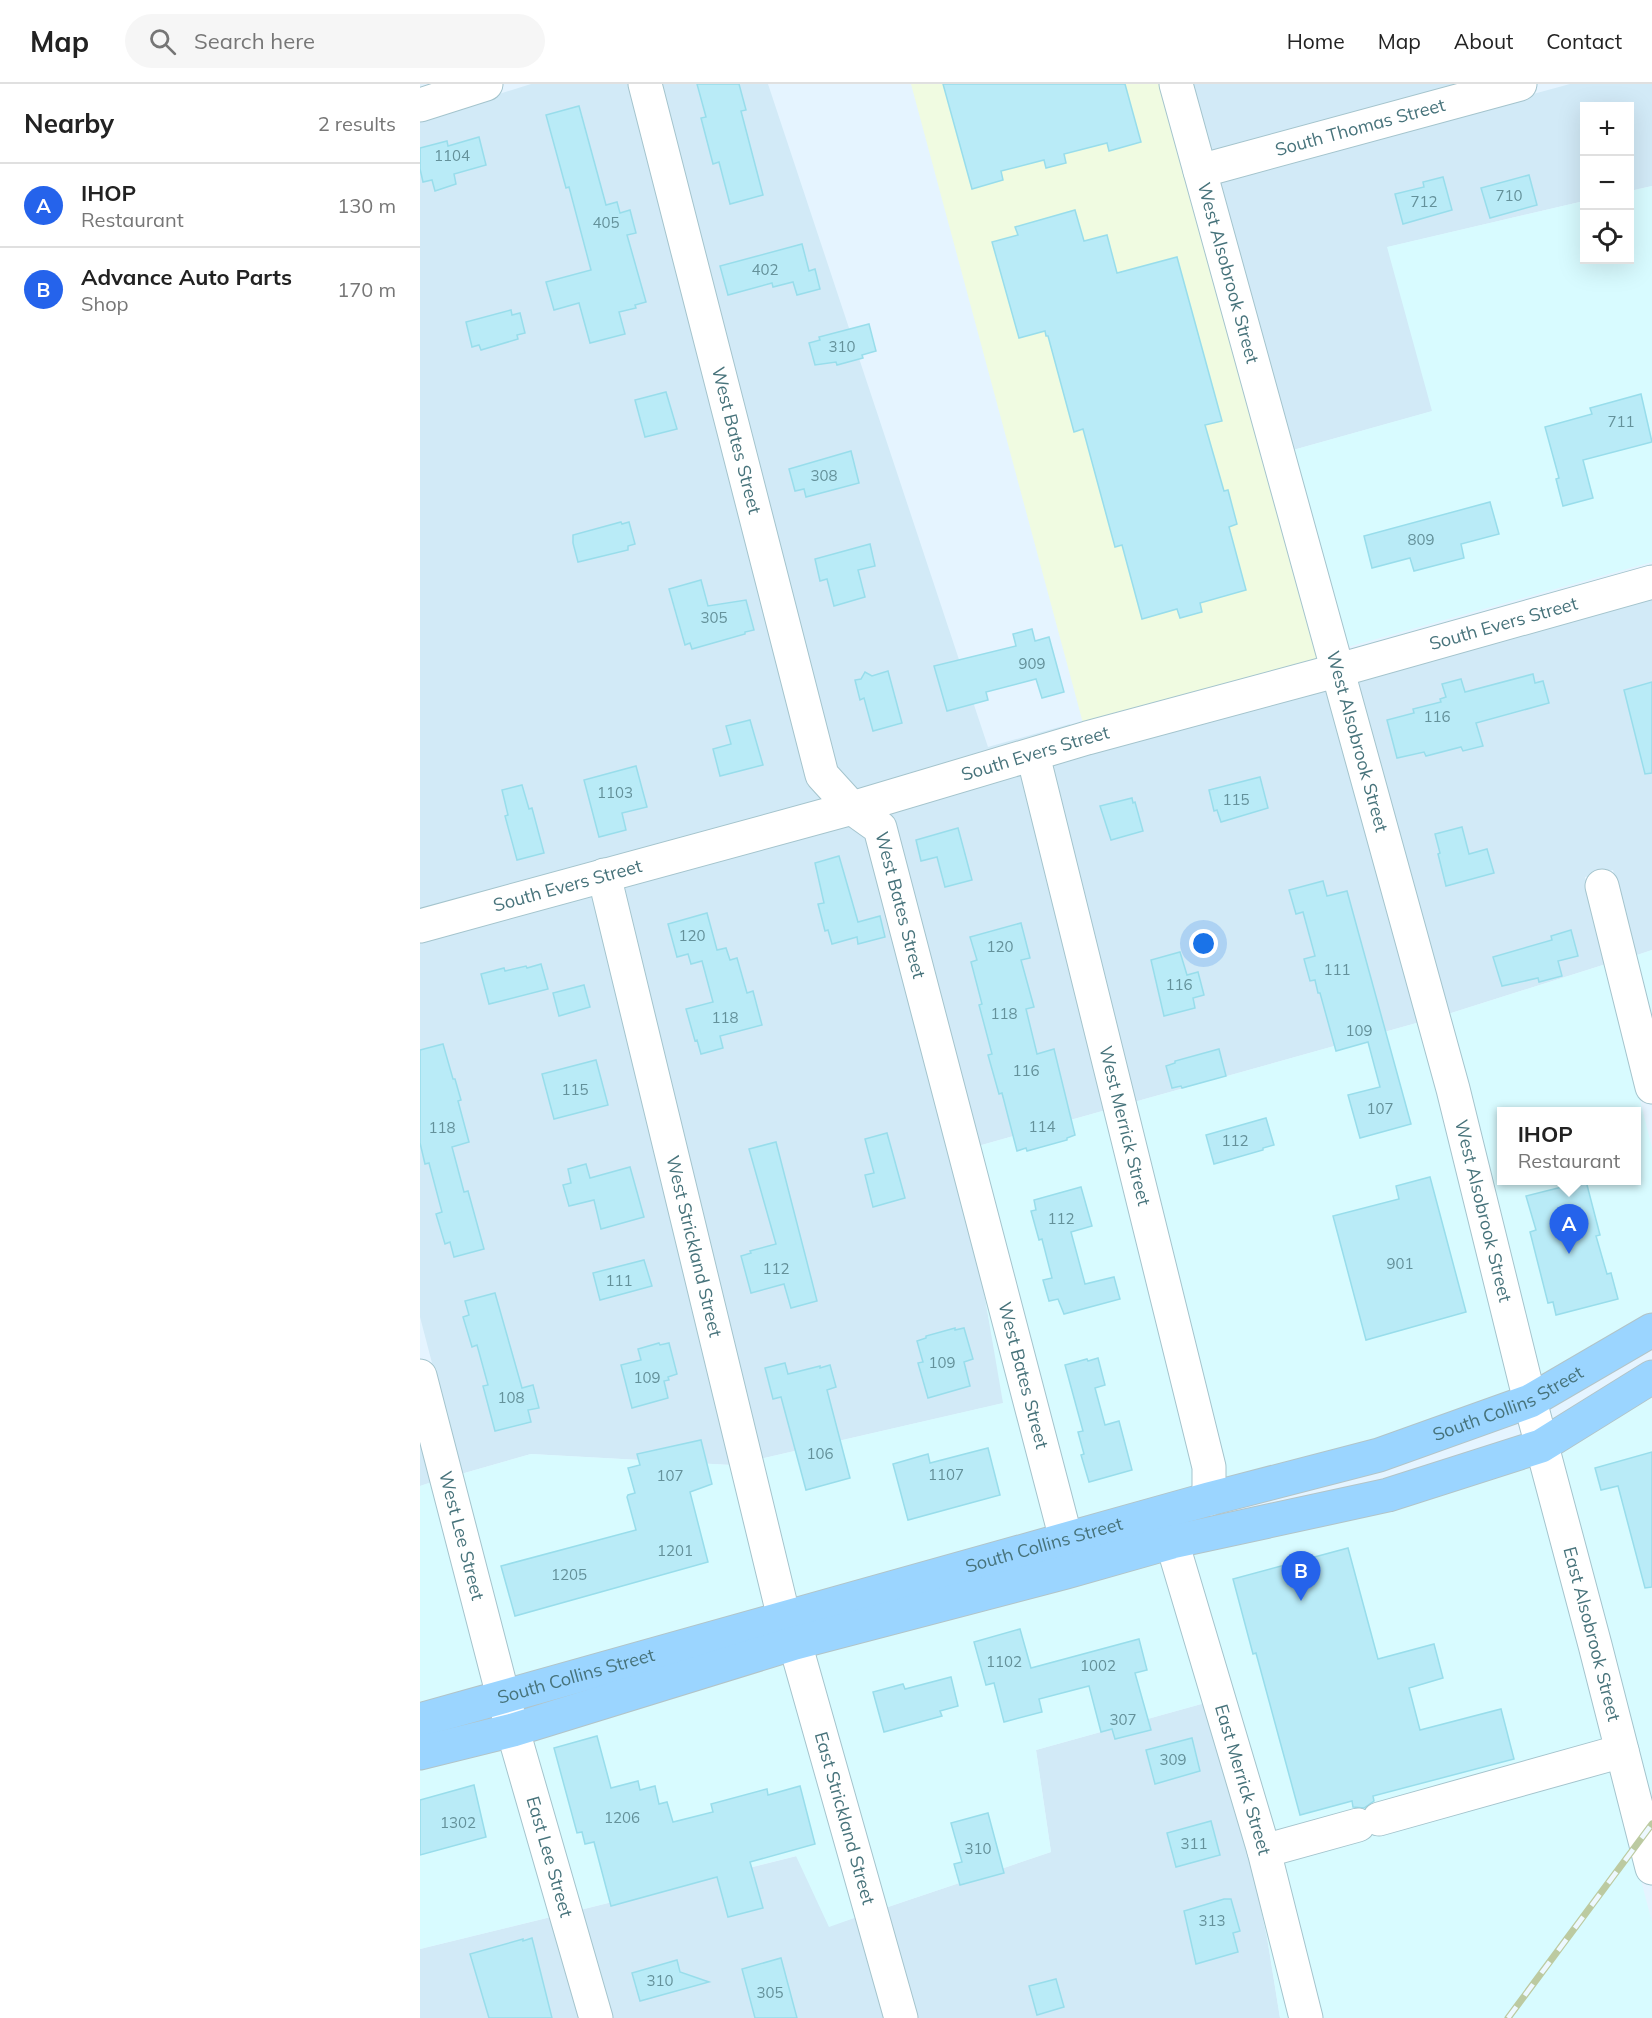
<!DOCTYPE html>
<meta charset="utf-8">
<style>
body{margin:0;font-family:Mulish,sans-serif;background:#f6f6f6;color:#222}
.controls{position:absolute;right:18px;top:18px;display:grid;overflow:hidden;border-radius:0px;box-shadow:0 6px 24px #0002}
.controls button{width:54px;height:54px;display:grid;place-items:center;padding:0;border:0;border-bottom:2px solid #e0e0e0;background:#fff;color:#222;font:30px sans-serif}
.you{position:absolute;left:784px;top:860px;width:21px;height:21px;margin:-15px;border:4px solid #fff;border-radius:50%;background:#1a73e8;box-shadow:0 0 0 9px #1a73e833}
.badge{display:grid;place-items:center;width:39px;height:39px;border-radius:50%;background:#2563eb;color:#fff;font-size:20px;font-weight:700}
.pin{position:absolute;translate:-50% -50px;filter:drop-shadow(0 2px 3px #0008)}
.pin::after{content:'';position:absolute;top:32px;width:21px;height:18px;background:inherit;clip-path:polygon(0 0,100% 0,50% 100%)}
.popup{position:absolute;left:1077px;top:1023px;width:144px;height:78px;box-sizing:border-box;display:grid;place-content:center;border-radius:0px;background:#fff;filter:drop-shadow(0 2px 4px #0005);font-size:20px;white-space:nowrap;color:#767676}
.popup b{font-size:22px;color:#222}
.popup::after{content:'';position:absolute;left:50%;top:100%;margin-left:-12px;border:12px solid transparent;border-top-color:#fff}
.list{margin:0;padding:0;list-style:none}
h2{display:flex;justify-content:space-between;align-items:center;height:78px;margin:0;padding:0 24px;font-size:26px}
h2 small{font-size:20px;font-weight:400;color:#767676}
.list li{display:grid;grid-template-columns:39px 1fr auto;gap:18px;align-items:center;box-sizing:border-box;height:84px;padding:0 24px;border-top:2px solid #e0e0e0}
.list b{display:block;font-size:22px;white-space:nowrap}
.list p{margin:0;font-size:20px;white-space:nowrap;color:#767676}
.list em{font-size:20px;font-style:normal;color:#767676}
.icon{flex:none;width:33px;height:33px;fill:none;stroke:currentColor;stroke-width:2;stroke-linecap:round;stroke-linejoin:round}
.map{position:relative;flex:none;width:1232px;height:1934px;overflow:hidden}
header{display:flex;align-items:center;gap:36px;box-sizing:border-box;height:84px;padding:0 30px;background:#fff;border-bottom:2px solid #e0e0e0}
header strong{font-size:28px}
nav{display:flex;gap:33px;margin-inline-start:auto;font-size:21px}
.search{width:420px;height:54px;background:#f6f6f6;display:flex;align-items:center;gap:15px;box-sizing:border-box;padding:0 21px;border-radius:33px;color:#767676;font-size:22px}
main{display:flex}
aside{flex:1;background:#fff}
.map>svg:first-child{display:block}
.residential{fill:#d2eaf7}
.commercial{fill:#d8fbff;fill-rule:evenodd}
.education{fill:#f0fbe1}
.building{fill:#b9ebf7;stroke:#98ddeb;stroke-width:1.5}
.lines{fill:none;stroke-linecap:round;stroke-linejoin:round}
.minor-casing{stroke:#a4c4cd;stroke-width:35}
.major-casing{stroke:#b2c4c8;stroke-width:35}
.minor{stroke:#fff;stroke-width:33}
.major{stroke:#9bd5ff;stroke-width:33}
.rail-casing{stroke:#bccaa1;stroke-width:7}
.rail{stroke:#edf8ff;stroke-width:4.5;stroke-dasharray:14;stroke-linecap:butt}
.labels{text-anchor:middle;stroke-width:4.5;stroke-linejoin:round;paint-order:stroke}
.number-label{font-size:15px;fill:#64919a}
.street-label{font-size:18px;fill:#47737b;stroke:#edf8ff}
</style>
<header>
<strong>Map</strong>
<div class="search"><svg class="icon" aria-label="search" viewBox="0 0 24 24"><circle cx="10" cy="10" r="6"/><path d="M15 15l6 6"/></svg>Search here</div>
<nav><a>Home</a><a>Map</a><a>About</a><a>Contact</a></nav>
</header>
<main>
<aside>
<h2>Nearby<small>2 results</small></h2>
<ul class="list">
<li><span class="badge">A</span><div><b>IHOP</b><p>Restaurant</p></div><em>130 m</em></li>
<li><span class="badge">B</span><div><b>Advance Auto Parts</b><p>Shop</p></div><em>170 m</em></li>
</ul>
</aside>
<div class="map">
<svg width="1232" height="1934" viewBox="0 0 1232 1934">
<rect width="100%" height="100%" fill="#e5f4ff"/>
<!-- residential -->
<g class="residential">
<path d="M111 0H210L406 717 0 828V35Z"/>
<path d="M240 0H348L568 663 650 640 651 645 438 708 415 685Z"/>
<path d="M772 0H1051L791 71Z"/>
<path d="M1150 0H1232V102L1210 107V22H1164V117L968 163 1013 327 873 366 798 96Z"/>
<path d="M1232 512V866L1214 872 1193 786 1165 793 1186 880 1028 930 936 595Z"/>
<path d="M908 602 1000 938 714 1018 630 679Z"/>
<path d="M602 688 686 1026 558 1062 463 729Z"/>
<path d="M428 738 446 752 561 1191 584 1319 340 1375 201 800Z"/>
<path d="M173 808 311 1381 111 1370 41 1390 0 1233V856Z"/>
<path d="M0 1351 12 1398 0 1402Z"/>
<path d="M785 1619 827 1761 847 1853 860 1934H496L465 1824 631 1768 616 1666Z"/>
<path d="M377 1772 409 1842 437 1833 465 1934H191L160 1826Z"/>
<path d="M131 1833 161 1934H0V1865Z"/>
</g>
<!-- commercial -->
<g class="commercial">
<path d="M1232 102V478L928 563 873 366 1012 327 967 163 1164 117V176H1210V107Z"/>
<path d="M1232 866V942L1214 872Z"/>
<path d="M1186 880 1232 1064V1231L1120 1296 1028 930ZM1082 1028H1216V1096H1082Z"/>
<path d="M1000 938 1093 1310 954 1359 804 1398 714 1018Z"/>
<path d="M686 1026 775 1385 774 1406 656 1439 558 1062Z"/>
<path d="M561 1191 628 1447 375 1517 340 1375 583 1319Z"/>
<path d="M1232 1308V1725L1138 1367Z"/>
<path d="M111 1370 311 1381 347 1525 94 1596 41 1390Z"/>
<path d="M1111 1379 1184 1658 855 1750 770 1467Z"/>
<path d="M12 1398 65 1604 0 1622V1402Z"/>
<path d="M741 1474 785 1619 616 1666 631 1768 465 1824 393 1568Z"/>
<path d="M365 1576 437 1833 409 1843 376 1772 160 1826 111 1655Z"/>
<path d="M82 1663 131 1833 0 1865V1683Z"/>
<path d="M1191 1683 1232 1838V1934H901L861 1776Z"/>
<path d="M827 1761 871 1934H860L847 1853Z"/>
</g>
<!-- education -->
<path class="education" d="M491 0H758L919 586 667 654Z"/>
<!-- building -->
<g class="building">
<path d="M277 0H319L326 26 321 27 343 111 310 120 299 78 293 80 281 34 286 33Z"/>
<path d="M523 0H705L721 58 689 67 687 59 644 70 646 79 626 84 624 76 581 87 583 96 552 105Z"/>
<path d="M159 22 186 121 197 118 200 129 210 126 216 149 207 151 226 218 215 221 216 224 199 228 205 250 170 259 159 219 134 226 126 198 171 186 149 103 146 104 126 31Z"/>
<path d="M59 53 66 81 34 90 36 100 15 107 12 96 3 98 0 85V64L27 57 28 62Z"/>
<path d="M1109 91 1117 121 1070 134 1061 104Z"/>
<path d="M1023 93 1032 126 983 140 975 110 1004 103 1003 98Z"/>
<path d="M655 126 664 157 687 151 697 189 757 173 802 337 785 341 804 407 808 406 817 440 809 443 826 506 780 519 782 528 760 534 757 525 722 535 702 461 695 463 663 345 654 348 628 252H626L625 247 599 254 572 158 598 151 595 143Z"/>
<path d="M382 160 389 187 395 185 400 205 377 211 373 198 353 203 352 199 308 211 300 182Z"/>
<path d="M91 226 92 231 100 229 105 249 97 251 98 255 61 266 59 261 52 263 46 238Z"/>
<path d="M449 240 456 267 442 271 443 274 417 281 416 278 395 281 389 259 400 256 399 253Z"/>
<path d="M246 308 257 345 225 353 215 316Z"/>
<path d="M1221 310 1232 358 1163 376 1173 414 1143 422 1136 395 1139 394 1125 343 1172 330 1170 324Z"/>
<path d="M431 367 439 399 386 413 384 405 375 407 369 385Z"/>
<path d="M1070 418 1079 450 1041 460 1044 474 994 487 990 474 952 484 944 452Z"/>
<path d="M201 438 202 440 209 438 215 460 208 462V466L158 478 153 459V451Z"/>
<path d="M450 460 455 482 438 486 445 513 414 522 407 495 400 497 395 475Z"/>
<path d="M281 496 288 522 326 516 334 546 325 548V550L272 565 270 559 265 561 249 505Z"/>
<path d="M612 545 615 557 629 553 644 608 622 614 616 595 566 608 568 616 527 627 514 582 596 562 593 550Z"/>
<path d="M468 587 482 639 453 647 444 614 440 616 435 596 441 595 445 588 452 592Z"/>
<path d="M1113 590 1115 599 1123 597 1129 619 1056 639 1063 662 1043 667 1041 663 1006 672 1004 668 977 674 967 636 994 629 993 625 1021 618 1020 615 1026 613 1022 600 1041 595 1045 608Z"/>
<path d="M1232 598V689L1225 690 1204 606Z"/>
<path d="M330 636 343 681 300 692 293 665 311 660 306 642Z"/>
<path d="M216 682 227 723 202 729 206 746 179 753 164 696Z"/>
<path d="M840 693 848 724 801 738 797 726 794 727 789 706Z"/>
<path d="M102 701 109 725 112 724 124 769 97 776 85 732 88 731 82 706Z"/>
<path d="M712 714 713 719 715 718 723 747 691 756 680 722Z"/>
<path d="M1042 743 1049 770 1067 765 1074 789 1026 802 1018 770 1020 769 1015 750Z"/>
<path d="M538 744 552 796 525 803 517 773 501 777 496 756Z"/>
<path d="M419 772 438 838 460 832 465 853 438 860 437 853 412 860 408 846 405 847 398 820 404 819 395 779Z"/>
<path d="M903 797 907 812 927 807 991 1040 940 1054 928 1011 960 1003 948 958 916 967 900 909H898L895 896 890 897 884 875 895 872 883 828 876 830 869 806Z"/>
<path d="M287 829 297 866 306 864 310 876 317 874 327 909 333 907 342 941 300 952 303 964 281 970 277 956 275 957 266 925 293 918 282 877 271 880 268 870 257 873 248 840Z"/>
<path d="M601 839 610 874 601 876 614 923 606 925 617 970 634 965 655 1051 647 1054V1056L607 1067 606 1064 597 1067 582 1009 579 1010 568 971 572 970 559 921 562 920 551 878 557 876 550 853Z"/>
<path d="M1151 846 1158 872 1138 877 1142 892 1119 898 1118 894 1082 902 1073 873 1132 856 1131 852Z"/>
<path d="M760 868 767 891 778 888 784 911 773 914 775 924 744 932 731 876Z"/>
<path d="M121 880 128 905 69 920 61 890 84 884 85 887 106 882 107 884Z"/>
<path d="M164 901 170 923 139 932 133 909Z"/>
<path d="M23 960 33 995H35L41 1016 38 1017 49 1058 32 1063 44 1108 48 1107 64 1165 34 1173 30 1158 25 1160 16 1130 22 1128 9 1079 5 1080 0 1059V966Z"/>
<path d="M799 965 806 992 762 1004 761 1002 752 1004 746 982 755 979V977Z"/>
<path d="M176 976 188 1021 134 1035 122 990Z"/>
<path d="M846 1034 854 1061 843 1064V1066L794 1080 786 1051Z"/>
<path d="M467 1049 485 1114 453 1123 445 1091 454 1089 445 1055Z"/>
<path d="M356 1058 397 1217 371 1224 364 1200 331 1209 321 1172 331 1169 330 1167 356 1160 329 1065Z"/>
<path d="M166 1080 170 1094 210 1083 224 1133 181 1145 174 1116 149 1122 143 1101 151 1099 148 1085Z"/>
<path d="M1010 1093 1046 1228 946 1256 913 1132 979 1115 976 1102Z"/>
<path d="M1166 1097 1180 1151 1176 1152 1187 1190 1191 1189 1198 1215 1136 1231 1133 1218 1128 1219 1110 1148 1116 1146 1106 1112Z"/>
<path d="M661 1103 672 1142 651 1148 665 1200 694 1193 700 1215 644 1230 638 1215 629 1217 623 1196 632 1194 622 1155 619 1156 611 1127 616 1126 614 1116Z"/>
<path d="M224 1176 232 1202 180 1216 173 1189Z"/>
<path d="M75 1209 102 1304 113 1301 119 1324 108 1326 111 1338 75 1347 63 1302 68 1301 57 1261 52 1263 43 1233 49 1231 45 1217Z"/>
<path d="M535 1244V1246L544 1244 553 1275 544 1278 550 1302 508 1314 498 1279 503 1278 497 1257 506 1254V1252Z"/>
<path d="M239 1259 240 1261 249 1259 257 1290 248 1293 249 1296 244 1297 248 1314 212 1324 201 1281 221 1276 218 1265Z"/>
<path d="M678 1274 685 1301 675 1304 685 1341 699 1337 712 1386 669 1398 661 1371 664 1370 658 1348 663 1347 645 1281 667 1275 668 1277Z"/>
<path d="M365 1279 368 1290 400 1282V1284L410 1281 416 1303 407 1306 430 1394 386 1406 361 1313 353 1315 345 1284Z"/>
<path d="M281 1356 292 1400 270 1408 288 1478 95 1532 81 1482 216 1446 207 1413 208 1411 215 1409 208 1384 220 1381 217 1370Z"/>
<path d="M568 1364 580 1411 488 1436 473 1380 508 1370 510 1379Z"/>
<path d="M1232 1368V1503L1225 1504 1198 1402 1181 1406 1175 1384Z"/>
<path d="M928 1464 958 1575 1014 1560 1023 1594 989 1604 1000 1646 1081 1625 1094 1675 953 1712 954 1717 944 1724 933 1723 932 1717 880 1731 836 1569 833 1570 813 1495Z"/>
<path d="M600 1545 611 1584 719 1555 727 1586 715 1589 731 1646 695 1655 692 1645 681 1648 669 1602 619 1615 622 1628 584 1638 574 1599 566 1601 554 1558Z"/>
<path d="M531 1593 538 1622 520 1627 522 1632 464 1648 453 1608 483 1600 485 1605Z"/>
<path d="M177 1652 191 1704 218 1697 220 1706 235 1702 239 1720 247 1718 253 1738 293 1728 291 1720 347 1705 348 1711 380 1702 395 1760 330 1778 343 1824 308 1833 297 1793 191 1822 174 1758 165 1760 162 1748 157 1749 134 1664Z"/>
<path d="M772 1654 780 1687 735 1700 726 1666Z"/>
<path d="M54 1701 66 1753 0 1771V1716Z"/>
<path d="M568 1729 584 1789 540 1801 534 1780 542 1778 531 1739Z"/>
<path d="M791 1737 800 1771 756 1783 747 1749Z"/>
<path d="M804 1815H811L820 1847 813 1849 818 1868 776 1880 764 1827Z"/>
<path d="M112 1854 132 1934H69L50 1870 103 1855V1857Z"/>
<path d="M361 1874 377 1934H335L322 1885Z"/>
<path d="M257 1876 260 1888 289 1898 220 1917 212 1889Z"/>
<path d="M636 1895 644 1923 617 1931 609 1902Z"/>
</g>
<g class="lines">
<defs>
<g id="minor">
<path id="s1" d="M225 0 402 691 432 724 460 744 646 1455"/>
<path id="s2" d="M756 0 1033 1005 1110 1317 1175 1561 1232 1784"/>
<path d="M0 21 66 0"/>
<path id="s3" d="M780 87 1100 0"/>
<path id="s4" d="M613 671 789 1383V1415"/>
<path id="s5" d="M184 791 364 1534 375 1559 481 1934"/>
<path d="M1182 802 1232 1003"/>
<path id="s6" d="M0 842 432 724 667 654 919 586 1232 498"/>
<path id="s7" d="M0 1292 83 1612 176 1934"/>
<path id="s8" d="M752 1458 844 1767 886 1934"/>
<path d="M959 1735 1202 1667"/>
<path d="M844 1767 938 1741"/>
</g>
<g id="major">
<path id="s9" d="M0 1636 789 1415 959 1371 1110 1317 1232 1246"/>
<path d="M0 1669 93 1646 375 1559 646 1488 752 1458 968 1411 1121 1362 1232 1293"/>
</g>
</defs>
<!-- minor casing -->
<use href="#minor" class="minor-casing"/>
<!-- major casing -->
<use href="#major" class="major-casing"/>
<!-- minor -->
<use href="#minor" class="minor"/>
<!-- major -->
<use href="#major" class="major"/>
<defs>
<path id="rail" d="M1088 1934 1232 1740"/>
</defs>
<!-- rail casing -->
<use href="#rail" class="rail-casing"/>
<!-- rail -->
<use href="#rail" class="rail"/>
</g>
<g class="labels">
<!-- number labels -->
<g class="number-label">
<text x="32" y="77">1104</text>
<text x="1089" y="117">710</text>
<text x="1004" y="123">712</text>
<text x="186" y="144">405</text>
<text x="345" y="191">402</text>
<text x="422" y="268">310</text>
<text x="1201" y="343">711</text>
<text x="404" y="397">308</text>
<text x="1001" y="461">809</text>
<text x="294" y="539">305</text>
<text x="612" y="585">909</text>
<text x="1017" y="638">116</text>
<text x="195" y="714">1103</text>
<text x="816" y="721">115</text>
<text x="272" y="857">120</text>
<text x="580" y="868">120</text>
<text x="917" y="891">111</text>
<text x="759" y="906">116</text>
<text x="584" y="935">118</text>
<text x="305" y="939">118</text>
<text x="939" y="952">109</text>
<text x="606" y="992">116</text>
<text x="155" y="1011">115</text>
<text x="960" y="1030">107</text>
<text x="622" y="1048">114</text>
<text x="22" y="1049">118</text>
<text x="815" y="1062">112</text>
<text x="641" y="1140">112</text>
<text x="980" y="1185">901</text>
<text x="356" y="1190">112</text>
<text x="199" y="1202">111</text>
<text x="522" y="1284">109</text>
<text x="227" y="1299">109</text>
<text x="91" y="1319">108</text>
<text x="400" y="1375">106</text>
<text x="526" y="1396">1107</text>
<text x="250" y="1397">107</text>
<text x="255" y="1472">1201</text>
<text x="149" y="1496">1205</text>
<text x="584" y="1583">1102</text>
<text x="678" y="1587">1002</text>
<text x="703" y="1641">307</text>
<text x="753" y="1681">309</text>
<text x="202" y="1739">1206</text>
<text x="38" y="1744">1302</text>
<text x="774" y="1765">311</text>
<text x="558" y="1770">310</text>
<text x="792" y="1842">313</text>
<text x="240" y="1902">310</text>
<text x="350" y="1914">305</text>
</g>
<!-- street labels -->
<g class="street-label">
<text dy="6" stroke="none"><textPath href="#s3" startOffset="166">South Thomas Street</textPath></text>
<text dy="6" stroke="none"><textPath href="#s2" startOffset="196">West Alsobrook Street</textPath></text>
<text dy="6" stroke="none"><textPath href="#s1" startOffset="368">West Bates Street</textPath></text>
<text dy="6" stroke="none"><textPath href="#s6" startOffset="1125">South Evers Street</textPath></text>
<text dy="6" stroke="none"><textPath href="#s2" startOffset="682">West Alsobrook Street</textPath></text>
<text dy="6" stroke="none"><textPath href="#s6" startOffset="639">South Evers Street</textPath></text>
<text dy="6" stroke="none"><textPath href="#s6" startOffset="153">South Evers Street</textPath></text>
<text dy="6" stroke="none"><textPath href="#s1" startOffset="872">West Bates Street</textPath></text>
<text dy="6" stroke="none"><textPath href="#s4" startOffset="382">West Merrick Street</textPath></text>
<text dy="6" stroke="none"><textPath href="#s2" startOffset="1168">West Alsobrook Street</textPath></text>
<text dy="6" stroke="none"><textPath href="#s5" startOffset="382">West Strickland Street</textPath></text>
<text dy="6" stroke="none"><textPath href="#s1" startOffset="1358">West Bates Street</textPath></text>
<text dy="6" stroke="none"><textPath href="#s9" startOffset="1134">South Collins Street</textPath></text>
<text dy="6" stroke="none"><textPath href="#s7" startOffset="165">West Lee Street</textPath></text>
<text dy="6" stroke="none"><textPath href="#s9" startOffset="648">South Collins Street</textPath></text>
<text dy="6" stroke="none"><textPath href="#s2" startOffset="1605">East Alsobrook Street</textPath></text>
<text dy="6" stroke="none"><textPath href="#s9" startOffset="162">South Collins Street</textPath></text>
<text dy="6" stroke="none"><textPath href="#s8" startOffset="248">East Merrick Street</textPath></text>
<text dy="6" stroke="none"><textPath href="#s5" startOffset="974">East Strickland Street</textPath></text>
<text dy="6" stroke="none"><textPath href="#s7" startOffset="498">East Lee Street</textPath></text>
</g>
</g>
</svg>
<div class="controls">
<button>+</button>
<button>−</button>
<button><svg class="icon" aria-label="locate" viewBox="0 0 24 24"><circle cx="12" cy="12" r="6"/><path d="M12 2v4M12 18v4M2 12h4M18 12h4"/></svg></button>
</div>
<div class="you"></div>
<div class="pin badge" style="left:1149px;top:1170px">A</div>
<div class="popup"><b>IHOP</b>Restaurant</div>
<div class="pin badge" style="left:881px;top:1517px">B</div>
</div>
</main>
